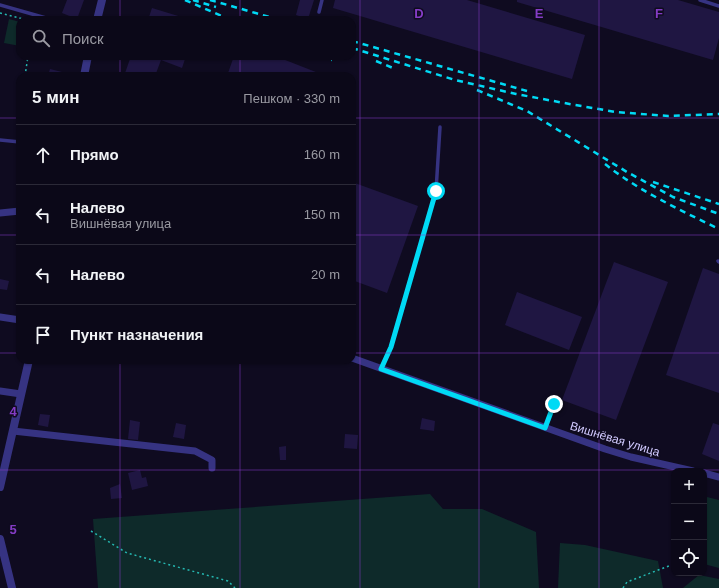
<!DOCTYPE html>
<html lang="ru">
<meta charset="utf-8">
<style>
body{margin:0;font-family:Arial,sans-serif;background:#141121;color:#f1f3f6}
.controls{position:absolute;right:12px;bottom:12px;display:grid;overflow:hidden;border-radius:8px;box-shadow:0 1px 3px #0004}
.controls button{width:36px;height:36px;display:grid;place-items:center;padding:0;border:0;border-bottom:1px solid #2b2937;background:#0b0818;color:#f1f3f6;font:20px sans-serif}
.stop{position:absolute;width:12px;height:12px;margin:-9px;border:3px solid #00daf5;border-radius:50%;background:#fff}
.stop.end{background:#00daf5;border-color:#fff;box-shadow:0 1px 4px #0008}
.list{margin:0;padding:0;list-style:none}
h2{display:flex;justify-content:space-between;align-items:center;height:52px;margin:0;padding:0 16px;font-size:17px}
h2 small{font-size:13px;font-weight:400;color:#9a9aa2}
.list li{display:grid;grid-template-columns:26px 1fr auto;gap:12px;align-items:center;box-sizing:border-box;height:60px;padding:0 16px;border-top:1px solid #2b2937}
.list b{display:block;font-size:15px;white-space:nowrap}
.list p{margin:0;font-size:13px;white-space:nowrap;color:#9a9aa2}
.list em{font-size:13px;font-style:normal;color:#9a9aa2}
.icon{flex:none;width:22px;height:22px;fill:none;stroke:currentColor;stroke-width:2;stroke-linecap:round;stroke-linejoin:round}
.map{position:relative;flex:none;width:719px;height:588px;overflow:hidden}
.search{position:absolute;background:#0b0818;box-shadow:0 1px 3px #0004;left:16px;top:16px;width:340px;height:44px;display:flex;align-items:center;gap:10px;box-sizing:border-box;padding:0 14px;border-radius:12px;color:#9a9aa2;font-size:15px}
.panel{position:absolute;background:#0b0818;box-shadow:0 1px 3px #0004;left:16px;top:72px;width:340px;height:292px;border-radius:12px}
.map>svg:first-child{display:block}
.green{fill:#0e2a2a}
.building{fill:#1f1642}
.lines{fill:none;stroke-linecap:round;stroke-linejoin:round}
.path{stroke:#25b8b1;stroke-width:1.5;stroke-dasharray:2 3;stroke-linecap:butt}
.service{stroke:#363382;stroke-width:3.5}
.minor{stroke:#363382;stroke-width:7}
.tertiary{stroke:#363382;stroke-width:8}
.rail{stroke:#00daf5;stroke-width:2.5;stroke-dasharray:6 5;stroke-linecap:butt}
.route{stroke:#00daf5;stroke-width:5}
.grid{fill:none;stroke:#843cc5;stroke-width:1;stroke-opacity:0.55}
.labels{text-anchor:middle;stroke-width:3;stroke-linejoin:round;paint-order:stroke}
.street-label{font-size:12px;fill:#d1caff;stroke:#0f0b20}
.grid-label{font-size:13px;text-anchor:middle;font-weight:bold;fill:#843cc5;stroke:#0f0b20;stroke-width:3;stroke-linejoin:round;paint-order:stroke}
</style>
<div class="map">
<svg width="719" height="588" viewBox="0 0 719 588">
<rect width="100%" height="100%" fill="#0f0b20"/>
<!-- green -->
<g class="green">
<path d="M9 19 20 22V46L4 43Z"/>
<path d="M430 494 443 509H482L536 532 539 588H98L93 519Z"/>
<path d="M707 497 719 500V568L704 564V519Z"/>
<path d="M560 543 585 545 658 561 663 588H558Z"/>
<path d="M699 575 719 579V588H683Z"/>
</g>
<!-- building -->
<g class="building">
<path d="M67 0H84L77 19 62 13Z"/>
<path d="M300 0H314L308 19 296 15Z"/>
<path d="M335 0H467L585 35 572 79 333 8Z"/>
<path d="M517 0H678L719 12V38L713 60 517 2Z"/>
<path d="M152 8 188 19 187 20H148Z"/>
<path d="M131 56H177L185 59 182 68 161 60 155 76H124Z"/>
<path d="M234 56H275L326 76H227Z"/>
<path d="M50 69 70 74 69 76H48Z"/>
<path d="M352 182 418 206 387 293 352 280Z"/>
<path d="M614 262 668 282 616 420 562 400Z"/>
<path d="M703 268 719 274V393L666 375Z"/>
<path d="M0 279 9 281 7 290 0 289Z"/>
<path d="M517 292 582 317 569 350 505 325Z"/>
<path d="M40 414 50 415 48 427 38 425Z"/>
<path d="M422 418 435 421 434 431 420 429Z"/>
<path d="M130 420 140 422 138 440 128 439Z"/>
<path d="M176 423 186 425 184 439 173 437Z"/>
<path d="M713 423 719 425V461L702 454Z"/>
<path d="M345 434 358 435 357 449 344 448Z"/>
<path d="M286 446V460H280L279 447Z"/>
<path d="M140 470 142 478 146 477 148 486 132 490 128 473Z"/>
<path d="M120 484 122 498 111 499 110 488Z"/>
</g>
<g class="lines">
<!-- path -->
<g class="path">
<path d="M0 13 27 20"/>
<path d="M25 76 28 56"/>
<path d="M18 136 20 122"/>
<path d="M91 531 127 553 228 581 235 588"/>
<path d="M623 588 627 582 674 564"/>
</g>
<!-- service -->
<g class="service">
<path d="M700 0 719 6"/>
<path d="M0 5 53 20"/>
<path d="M319 12 322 0"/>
<path d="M0 140 20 142"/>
<path d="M718 261 719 262"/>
<path d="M381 369 391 347 436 191 440 127"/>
<path d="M545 428 554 404"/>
</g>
<!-- minor -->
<g class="minor">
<path d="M0 213 20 211"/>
<path d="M0 317 20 320"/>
<path d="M352 358 605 449 631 457 693 471"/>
<path d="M0 391 21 394"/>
<path d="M13 431 195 451 212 460V468"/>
<path d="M704 473 719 477"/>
</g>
<!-- tertiary -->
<g class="tertiary">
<path d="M97 20 102 0"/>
<path d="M84 76 88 56"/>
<path d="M0 487 29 360"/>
<path d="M0 539 12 588"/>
</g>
<!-- rail -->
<g class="rail">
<path d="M185 0 231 20"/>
<path d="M193 0 216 7"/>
<path d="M210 0 280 20"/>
<path d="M352 41 527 91"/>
<path d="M352 48 455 80 516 94 575 105 616 112 668 116 719 114"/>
<path d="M321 56 332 60"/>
<path d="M376 61 393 68"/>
<path d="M477 90 527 111 627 172 673 197 719 214"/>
<path d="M605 164C639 191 680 210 719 229"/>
<path d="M653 182 719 204"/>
</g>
</g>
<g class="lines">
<!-- route -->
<path class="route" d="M436 191 391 347 381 369 545 428 554 404"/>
</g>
<!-- grid -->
<path class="grid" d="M120 0V20M240 0V20M360 0V588M479 0V588M599 0V588M120 56V76M240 56V76M0 118H20M352 118H719M0 235H20M352 235H719M0 353H20M352 353H719M120 360V588M240 360V588M0 470H719"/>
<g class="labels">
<!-- street labels -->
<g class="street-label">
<text transform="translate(615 439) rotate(17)" y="4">Вишнёвая улица</text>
</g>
</g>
<g class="grid-label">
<text x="419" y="18">D</text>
<text x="539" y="18">E</text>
<text x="659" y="18">F</text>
<text x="13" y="416">4</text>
<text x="13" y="534">5</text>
</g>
</svg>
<div class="controls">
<button>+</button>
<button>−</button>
<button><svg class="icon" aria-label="locate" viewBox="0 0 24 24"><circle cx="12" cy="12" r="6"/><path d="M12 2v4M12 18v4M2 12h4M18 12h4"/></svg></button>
</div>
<div class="stop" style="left:436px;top:191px"></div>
<div class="stop end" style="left:554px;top:404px"></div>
<div class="search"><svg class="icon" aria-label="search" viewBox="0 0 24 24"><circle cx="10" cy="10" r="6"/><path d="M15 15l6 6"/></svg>Поиск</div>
<section class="panel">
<h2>5 мин<small>Пешком · 330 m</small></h2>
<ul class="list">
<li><svg class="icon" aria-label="ahead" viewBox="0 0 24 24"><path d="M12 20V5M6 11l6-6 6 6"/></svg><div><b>Прямо</b></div><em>160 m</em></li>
<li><svg class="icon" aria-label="left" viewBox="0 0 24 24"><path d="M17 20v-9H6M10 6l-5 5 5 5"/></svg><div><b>Налево</b><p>Вишнёвая улица</p></div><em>150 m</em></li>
<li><svg class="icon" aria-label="left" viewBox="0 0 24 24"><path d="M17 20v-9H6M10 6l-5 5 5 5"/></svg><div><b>Налево</b></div><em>20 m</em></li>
<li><svg class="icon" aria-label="arrive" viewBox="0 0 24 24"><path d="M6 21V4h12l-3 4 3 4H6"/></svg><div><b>Пункт назначения</b></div></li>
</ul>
</section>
</div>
